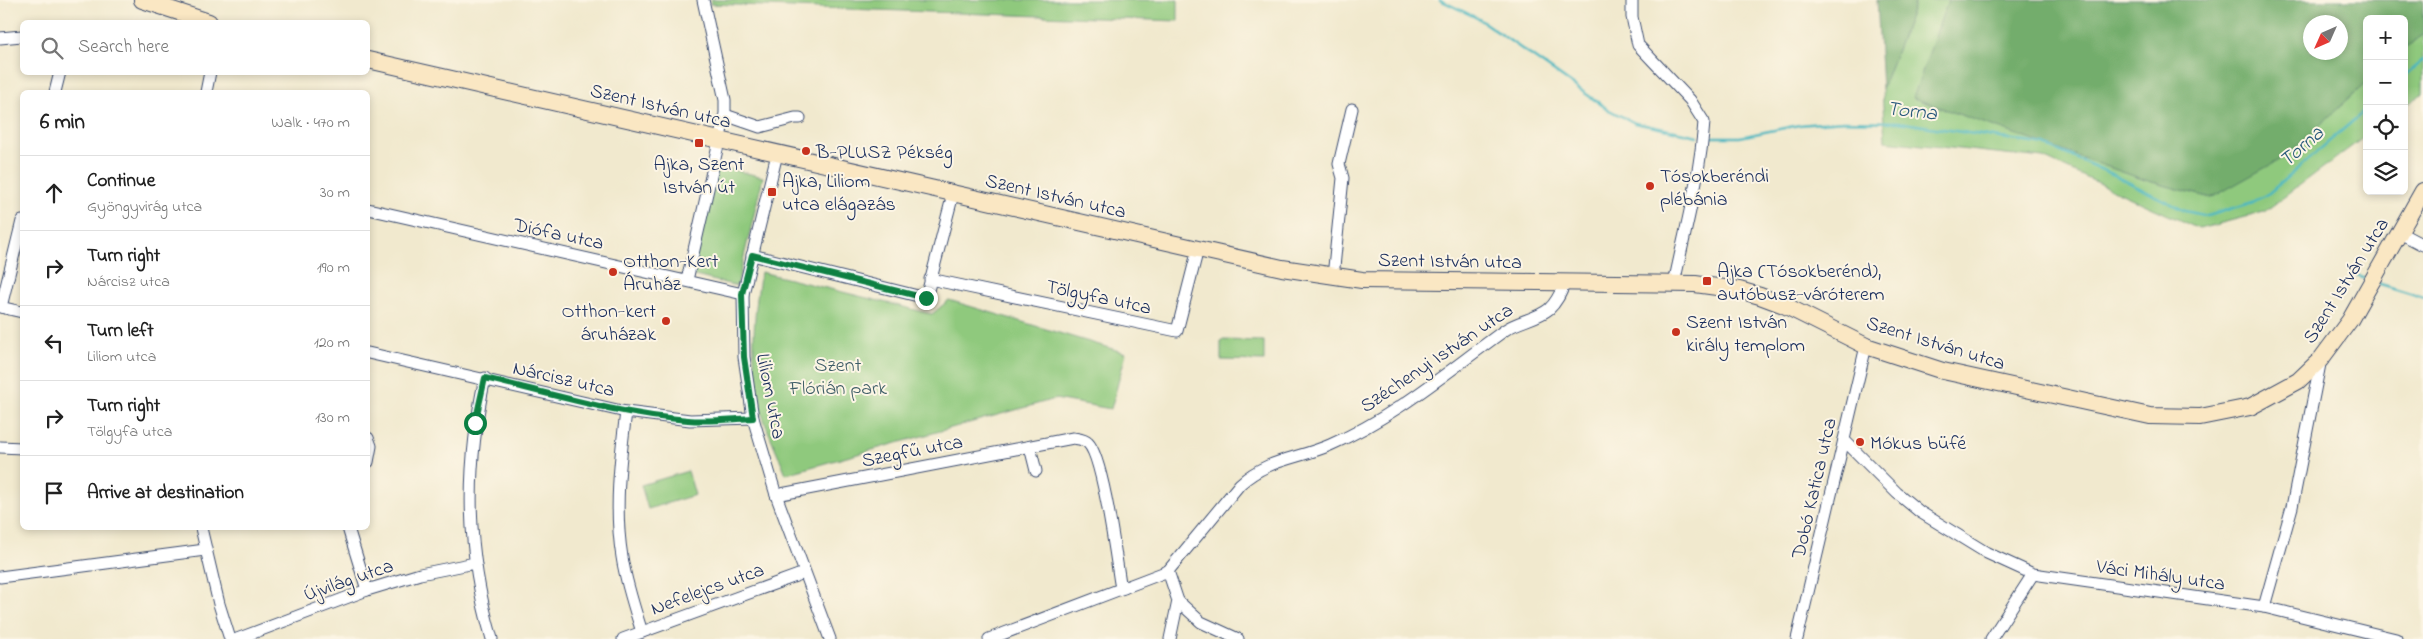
<!DOCTYPE html>
<meta charset="utf-8">
<style>
body{margin:0;font-family:"Indie Flower",sans-serif;background:#f6f6f6;color:#222}
.controls{position:absolute;right:15px;top:15px;display:grid;overflow:hidden;border-radius:8px;box-shadow:0 2px 8px #0003}
.controls button{width:45px;height:45px;display:grid;place-items:center;padding:0;border:0;border-bottom:1px solid #e0e0e0;background:#fff;color:#222;font:25px sans-serif}
.compass{position:absolute;left:2303px;top:15px;width:45px;height:45px;border-radius:50%;background:#fff;box-shadow:0 2px 8px #0003;rotate:225deg}
.stop{position:absolute;width:15px;height:15px;margin:-11px;border:4px solid #0b8043;border-radius:50%;background:#fff}
.stop.end{background:#0b8043;border-color:#fff;box-shadow:0 1px 5px #0008}
.list{margin:0;padding:0;list-style:none}
h2{display:flex;justify-content:space-between;align-items:center;height:65px;margin:0;padding:0 20px;font-size:21px}
h2 small{font-size:16px;font-weight:400;color:#767676}
.list li{display:grid;grid-template-columns:32px 1fr auto;gap:15px;align-items:center;box-sizing:border-box;height:75px;padding:0 20px;border-top:1px solid #e0e0e0}
.list b{display:block;font-size:19px;white-space:nowrap}
.list p{margin:0;font-size:16px;white-space:nowrap;color:#767676}
.list em{font-size:16px;font-style:normal;color:#767676}
.icon{flex:none;width:28px;height:28px;fill:none;stroke:currentColor;stroke-width:2;stroke-linecap:round;stroke-linejoin:round}
.map{position:relative;flex:none;width:2423px;height:639px;overflow:hidden}
.search{position:absolute;background:#fff;box-shadow:0 2px 8px #0003;left:20px;top:20px;width:350px;height:55px;display:flex;align-items:center;gap:12px;box-sizing:border-box;padding:0 18px;border-radius:8px;color:#767676;font-size:19px}
.panel{position:absolute;background:#fff;box-shadow:0 2px 8px #0003;left:20px;top:90px;width:350px;height:440px;border-radius:8px}
.map>svg:first-child{display:block}
.green{fill:#8fc97d;stroke:#557c6e}
.forest{fill:#73ad6c;stroke:#476e65;fill-rule:evenodd}
.lines{fill:none;stroke-linecap:round;stroke-linejoin:round}
.stream{stroke:#48b7c1;stroke-width:2.5}
.minor-casing{stroke:#3b4b6f;stroke-width:13}
.secondary-casing{stroke:#3b4b6f;stroke-width:18}
.minor{stroke:#fff;stroke-width:11}
.secondary{stroke:#fae7c3;stroke-width:16}
.route{stroke:#0b8043;stroke-width:6}
.poi-dot{fill:#c8321e;stroke:#fcf5e5;stroke-width:2}
.labels{text-anchor:middle;stroke-width:4;stroke-linejoin:round;paint-order:stroke}
.street-label{font-size:20px;fill:#1b2f5e;stroke:#fcf5e5}
.poi-label{font-size:20px;fill:#1b2f5e;stroke:#fcf5e5;text-anchor:start}
.park-label{font-size:20px;fill:#3e5d67;stroke:#fcf5e5}
.water-label{font-size:21px;font-style:italic;fill:#28587c;stroke:#fcf5e5}
</style>
<div class="map">
<svg width="2423" height="639" viewBox="0 0 2423 639">
<rect width="100%" height="100%" fill="#fcf5e5"/>
<filter id="ink" filterUnits="userSpaceOnUse"><feTurbulence type="fractalNoise" baseFrequency=".02" numOctaves="2"/><feDisplacementMap in="SourceGraphic" scale="10" xChannelSelector="R" yChannelSelector="G"/><feConvolveMatrix kernelMatrix="1 2 1 2 8 2 1 2 1" color-interpolation-filters="sRGB"/></filter>
<filter id="wash" filterUnits="userSpaceOnUse"><feTurbulence type="fractalNoise" baseFrequency=".0096" numOctaves="4" result="noise"/><feDisplacementMap in="SourceGraphic" scale="20" xChannelSelector="R" yChannelSelector="G"/><feGaussianBlur stdDeviation="1.12" result="paint"/><feColorMatrix in="noise" values="0 0 0 0 0 0 0 0 0 0 0 0 0 0 0 0 0 1.4 0 .05"/><feComposite in="paint" operator="in"/></filter>
<g filter="url(#wash)">
<rect width="100%" height="100%" fill="#f1e9ce"/>
<!-- green -->
<g class="green">
<path d="M711 0H1178V21L710 4Z"/>
<path d="M1916 0H1948L1914 98 2145 180 2211 198 2367 82V135L2264 212 2199 229 2043 158 1885 141 1882 89Z"/>
<path d="M2423 33V93L2404 107V50Z"/>
<path d="M717 166 763 177 737 286 691 275Z"/>
<path d="M761 272 932 314 949 300 1126 353 1111 409 1055 399 786 474C778 453 767 432 761 410 750 365 753 317 761 272Z"/>
<path d="M1221 340 1264 341V361L1221 360Z"/>
<path d="M688 471 695 495 648 509 641 485Z"/>
</g>
<!-- forest -->
<g class="forest">
<path d="M1877 0H1916L1882 89Z"/>
<path d="M1948 0H2423V33L2404 50V19H2367V82L2286 156 2211 198 2145 180 1913 98ZM2340 22V52H2310V22Z"/>
</g>
<g class="lines">
<!-- stream -->
<g class="stream">
<path d="M1440 0 1479 19 1609 110 1635 123 1698 136"/>
<path d="M2404 76 2423 60"/>
<path d="M1706 137H1740L1799 125 1843 121 1898 122 2045 145 2112 174 2185 211 2208 216 2253 202 2269 193 2367 109"/>
<path d="M2350 272 2367 279"/>
<path d="M2377 283 2423 297"/>
</g>
</g>
</g>
<g filter="url(#ink)">
<g class="lines">
<defs>
<g id="minor">
<path d="M1632 0V17L1638 45 1690 100 1704 122C1700 177 1685 230 1674 284"/>
<path d="M0 38 22 36"/>
<path d="M55 92 60 72"/>
<path d="M206 92 210 72"/>
<path d="M725 115 760 127 795 118H800"/>
<path d="M777 154 743 294 744 357 753 418 776 495 830 639"/>
<path d="M368 209 743 294"/>
<path d="M2400 233 2423 245"/>
<path d="M752 255 926 298 953 194"/>
<path d="M1333 277 1343 178 1339 164 1352 109"/>
<path d="M930 279 1177 331 1198 249"/>
<path d="M687 280 725 115V100L703 0"/>
<path d="M0 307 22 312"/>
<path d="M1 307 22 221"/>
<path d="M368 353 626 412 690 420 753 418"/>
<path d="M485 378C465 469 466 550 492 639"/>
<path d="M626 412C620 460 614 509 622 557 626 583 634 607 642 632"/>
<path d="M368 438 371 446 368 462"/>
<path d="M1844 440 1897 493 1920 512 1987 553 2033 574 2264 607 2396 639"/>
<path d="M0 447 22 448"/>
<path d="M1030 447 1036 471"/>
<path d="M776 495 1073 438C1078 439 1084 439 1088 443 1103 457 1116 558 1120 583L1124 588"/>
<path d="M201 528 219 604 230 639"/>
<path d="M348 528 367 590"/>
<path d="M1168 571 1178 601 1170 639"/>
<path d="M0 577 205 550"/>
<path d="M1178 601 1201 622 1238 639"/>
<path d="M2264 607 2292 507 2321 359"/>
<path d="M237 639 367 590 420 574 475 563"/>
<path d="M623 639 804 573"/>
<path d="M989 639 1168 571 1240 484C1267 459 1298 459 1330 445 1395 417 1448 371 1505 330 1518 321 1537 319 1549 309 1557 302 1561 292 1565 283"/>
<path d="M1797 639 1866 346"/>
<path d="M1991 639 2033 574"/>
</g>
<g id="secondary">
<path d="M142 0 209 22"/>
<path d="M368 60 1198 249 1282 268 1362 280 1695 284 1739 290 1760 296 1784 305 1866 346 1943 371 2150 416 2200 417 2250 407 2298 381 2321 359 2350 320 2423 191"/>
</g>
</defs>
<!-- minor casing -->
<use href="#minor" class="minor-casing"/>
<!-- secondary casing -->
<use href="#secondary" class="secondary-casing"/>
<!-- minor -->
<use href="#minor" class="minor"/>
<!-- secondary -->
<use href="#secondary" class="secondary"/>
</g>
</g>
<g class="lines" filter="url(#ink)">
<!-- route -->
<path class="route" d="M475 423 485 378C552 394 620 415 688 420 710 422 732 419 753 418L744 357 742 294 752 255 926 298"/>
</g>
<!-- markers -->
<g class="poi-dot">
<rect x="694" y="138" width="10" height="10" rx="2.5"/>
<circle cx="806" cy="151" r="5"/>
<circle cx="1650" cy="186" r="5"/>
<rect x="767" y="187" width="10" height="10" rx="2.5"/>
<circle cx="613" cy="272" r="5"/>
<rect x="1702" y="276" width="10" height="10" rx="2.5"/>
<circle cx="666" cy="321" r="5"/>
<circle cx="1676" cy="332" r="5"/>
<circle cx="1860" cy="442" r="5"/>
</g>
<g class="labels">
<!-- street labels -->
<g class="street-label">
<text transform="translate(661 105) rotate(13)" y="7">Szent István utca</text>
<text transform="translate(1056 195) rotate(13)" y="7">Szent István utca</text>
<text transform="translate(559 233) rotate(12)" y="7">Diófa utca</text>
<text transform="translate(1450 260) rotate(1)" y="7">Szent István utca</text>
<text transform="translate(2345 280) rotate(-58)" y="7">Szent István utca</text>
<text transform="translate(1099 296) rotate(12)" y="7">Tölgyfa utca</text>
<text transform="translate(1936 342) rotate(17)" y="7">Szent István utca</text>
<text transform="translate(1436 357) rotate(-34)" y="7">Széchenyi István utca</text>
<text transform="translate(564 378) rotate(13)" y="7">Nárcisz utca</text>
<text transform="translate(772 396) rotate(79)" y="7">Liliom utca</text>
<text transform="translate(912 450) rotate(-11)" y="7">Szegfű utca</text>
<text transform="translate(1813 488) rotate(-77)" y="7">Dobó Katica utca</text>
<text transform="translate(2161 574) rotate(8)" y="7">Váci Mihály utca</text>
<text transform="translate(348 579) rotate(-19)" y="7">Újvilág utca</text>
<text transform="translate(707 588) rotate(-20)" y="7">Nefelejcs utca</text>
</g>
<!-- poi labels -->
<g class="poi-label">
<text x="816" y="158">B-PLUSZ Pékség</text>
<text x="699" y="170" text-anchor="middle">Ajka, Szent<tspan x="699" dy="23">István út</tspan></text>
<text x="1660" y="182">Tósokberéndi<tspan x="1660" dy="23">plébánia</tspan></text>
<text x="782" y="187">Ajka, Liliom<tspan x="782" dy="23">utca elágazás</tspan></text>
<text x="623" y="267">Otthon-Kert<tspan x="623" dy="23">Áruház</tspan></text>
<text x="1717" y="277">Ajka (Tósokberénd),<tspan x="1717" dy="23">autóbusz-váróterem</tspan></text>
<text x="656" y="317" text-anchor="end">Otthon-kert<tspan x="656" dy="23">áruházak</tspan></text>
<text x="1686" y="328">Szent István<tspan x="1686" dy="23">király templom</tspan></text>
<text x="1870" y="449">Mókus büfé</text>
</g>
<!-- park labels -->
<g class="park-label">
<text x="838" y="371">Szent<tspan x="838" dy="23">Flórián park</tspan></text>
</g>
<!-- water labels -->
<g class="water-label">
<text transform="translate(1912 110) rotate(6)" y="7">Torna</text>
<text transform="translate(2301 146) rotate(-41)" y="7">Torna</text>
</g>
</g>
</svg>
<div class="controls">
<button>+</button>
<button>−</button>
<button><svg class="icon" aria-label="locate" viewBox="0 0 24 24"><circle cx="12" cy="12" r="6"/><path d="M12 2v4M12 18v4M2 12h4M18 12h4"/></svg></button>
<button><svg class="icon" aria-label="layers" viewBox="0 0 24 24"><path d="M12 4l9 5-9 5-9-5zM3 14l9 5 9-5"/></svg></button>
</div>
<svg class="compass" viewBox="-18 -18 36 36"><path d="M0-13l5 13h-10z" fill="#e53935"/><path d="M0 13l5-13h-10z" fill="#767676"/></svg>
<div class="stop" style="left:475px;top:423px"></div>
<div class="stop end" style="left:926px;top:298px"></div>
<div class="search"><svg class="icon" aria-label="search" viewBox="0 0 24 24"><circle cx="10" cy="10" r="6"/><path d="M15 15l6 6"/></svg>Search here</div>
<section class="panel">
<h2>6 min<small>Walk · 470 m</small></h2>
<ul class="list">
<li><svg class="icon" aria-label="ahead" viewBox="0 0 24 24"><path d="M12 20V5M6 11l6-6 6 6"/></svg><div><b>Continue</b><p>Gyöngyvirág utca</p></div><em>30 m</em></li>
<li><svg class="icon" aria-label="right" viewBox="0 0 24 24"><path d="M7 20v-9h11M14 6l5 5-5 5"/></svg><div><b>Turn right</b><p>Nárcisz utca</p></div><em>190 m</em></li>
<li><svg class="icon" aria-label="left" viewBox="0 0 24 24"><path d="M17 20v-9H6M10 6l-5 5 5 5"/></svg><div><b>Turn left</b><p>Liliom utca</p></div><em>120 m</em></li>
<li><svg class="icon" aria-label="right" viewBox="0 0 24 24"><path d="M7 20v-9h11M14 6l5 5-5 5"/></svg><div><b>Turn right</b><p>Tölgyfa utca</p></div><em>130 m</em></li>
<li><svg class="icon" aria-label="arrive" viewBox="0 0 24 24"><path d="M6 21V4h12l-3 4 3 4H6"/></svg><div><b>Arrive at destination</b></div></li>
</ul>
</section>
</div>
